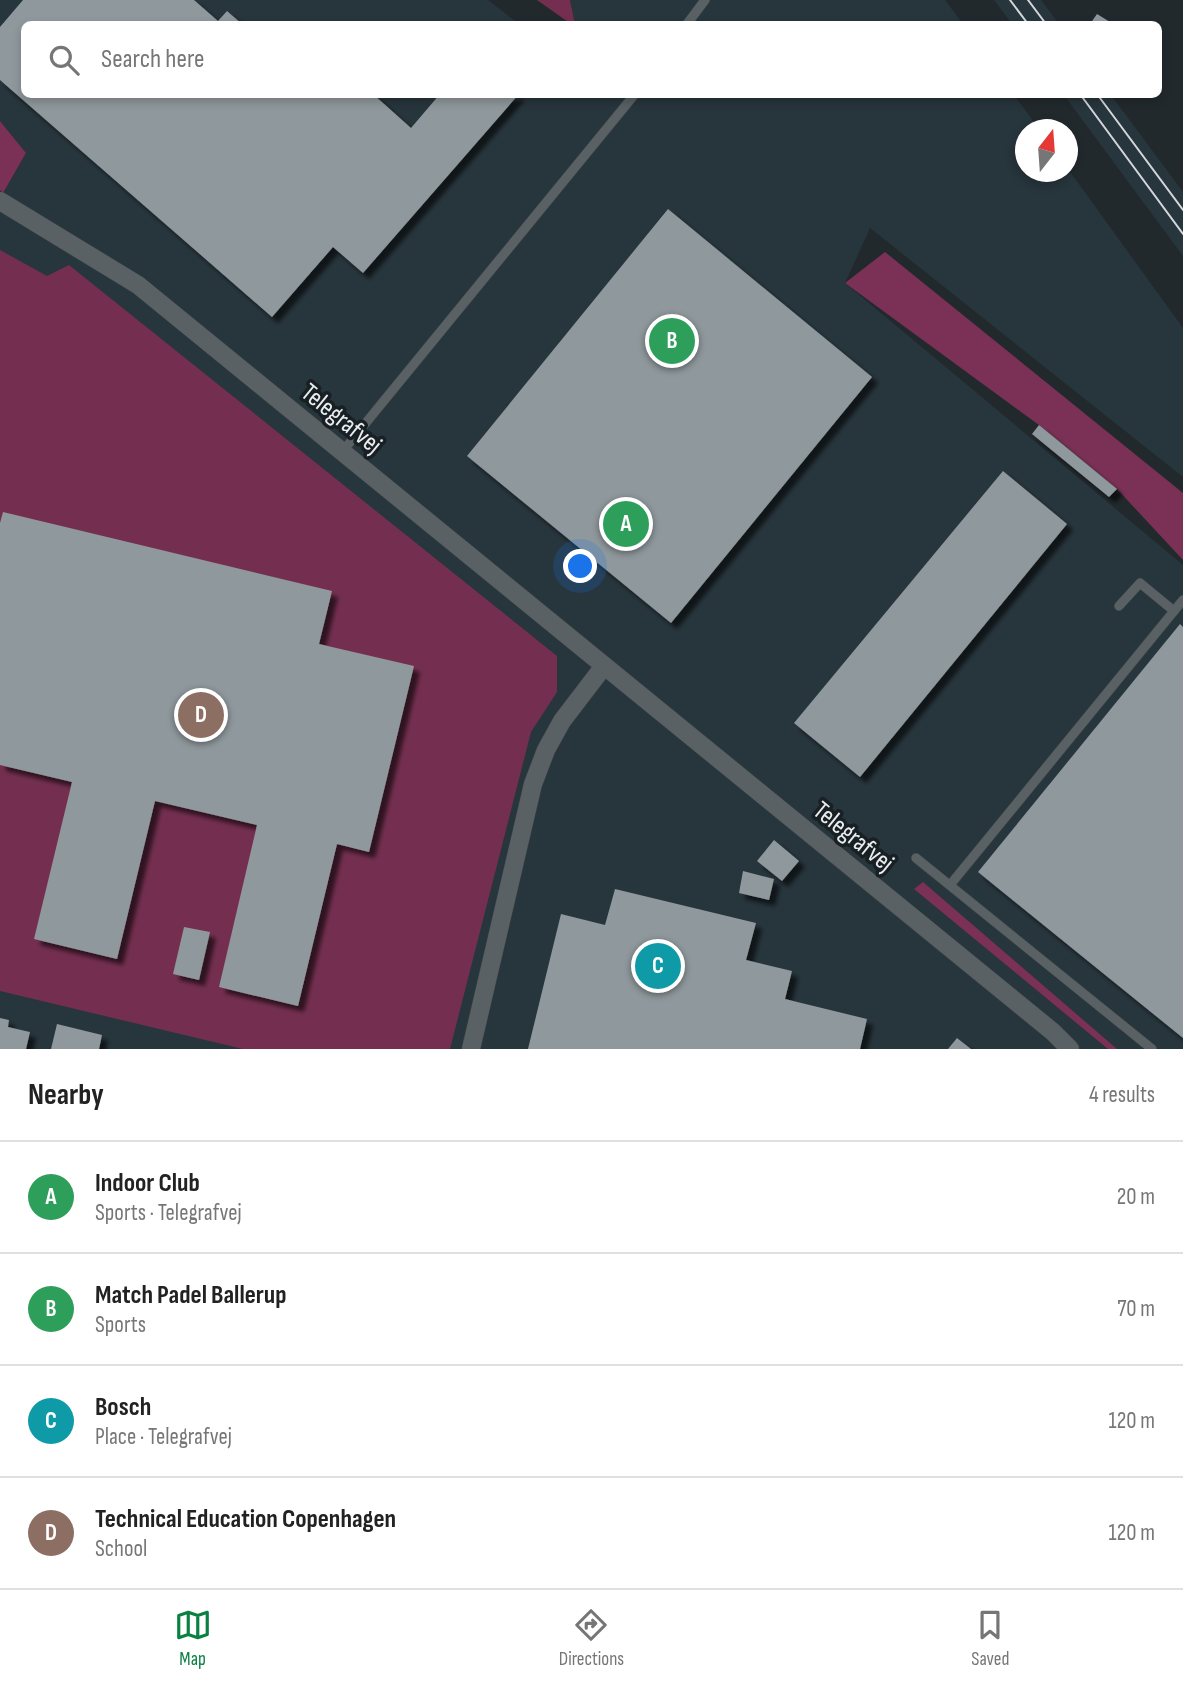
<!DOCTYPE html>
<meta charset="utf-8">
<style>
body{margin:0;font-family:"Sofia Sans Condensed",sans-serif;background:#f2f2f2;color:#222}
.compass{position:absolute;left:1015px;top:119px;width:63px;height:63px;border-radius:50%;background:#fff;box-shadow:0 4px 10px #0003;rotate:17deg}
.you{position:absolute;left:581px;top:567px;width:24px;height:24px;margin:-18px;border:5px solid #fff;border-radius:50%;background:#1a73e8;box-shadow:0 0 0 10px #1a73e833}
.badge{display:grid;place-items:center;width:46px;height:46px;border-radius:50%;background:#0b8043;color:#fff;font-size:23px;font-weight:700}
.pin{position:absolute;translate:-50% -50%;border:4px solid #fff;box-shadow:0 2px 7px #0006}
.list{margin:0;padding:0;list-style:none}
h2{display:flex;justify-content:space-between;align-items:center;height:91px;margin:0;padding:0 28px;font-size:30px}
h2 small{font-size:23px;font-weight:400;color:#767676}
.list li{display:grid;grid-template-columns:46px 1fr auto;gap:21px;align-items:center;box-sizing:border-box;height:112px;padding:0 28px;border-top:2px solid #e0e0e0}
.list b{display:block;font-size:26px;white-space:nowrap}
.list p{margin:0;font-size:23px;white-space:nowrap;color:#767676}
.list em{font-size:23px;font-style:normal;color:#767676}
.icon{flex:none;width:38px;height:38px;fill:none;stroke:currentColor;stroke-width:2;stroke-linecap:round;stroke-linejoin:round}
.map{position:relative;flex:none;width:1183px;height:1049px;overflow:hidden}
.search{position:absolute;background:#fff;box-shadow:0 4px 10px #0003;left:21px;right:21px;top:21px;height:77px;display:flex;align-items:center;gap:18px;box-sizing:border-box;padding:0 24px;border-radius:10px;color:#767676;font-size:26px}
.sheet{height:539px;background:#fff}
nav{display:flex;justify-content:space-around;align-items:center;box-sizing:border-box;height:98px;border-top:2px solid #e0e0e0;background:#fff;font-size:19px;color:#767676}
nav a{display:grid;justify-items:center;gap:4px}
nav .on{color:#0b8043}
.map>svg:first-child{display:block}
.built{fill:#27353c}
.green{fill:#742f50}
.forest{fill:#7a3155}
.building{fill:#8f989c;filter:url(#shadow)}
.lines{fill:none;stroke-linecap:round;stroke-linejoin:round}
.service-casing{stroke:#40474a;stroke-width:10}
.minor-casing{stroke:#40474a;stroke-width:19}
.service{stroke:#596165;stroke-width:9}
.minor{stroke:#596165;stroke-width:18}
.tram{stroke:#d3d7da;stroke-width:2}
.labels{text-anchor:middle;stroke-width:7;stroke-linejoin:round;paint-order:stroke}
.street-label{font-size:26px;fill:#e9edf0;stroke:#192023}
</style>
<div class="map">
<svg width="1183" height="1049" viewBox="0 0 1183 1049">
<defs>
<filter id="shadow"><feDropShadow dx="6" dy="6" stdDeviation="2" flood-color="#0009"/></filter>
</defs>
<rect width="100%" height="100%" fill="#22292d"/>
<!-- built -->
<g class="built">
<path d="M0 0H488L519 24H24V94L1014 95 1039 129 1026 130V172H1068V169L1183 328V477L870 228 845 283 1183 565V1049H0V198L26 153 0 121Z"/>
<path d="M570 0H945L963 24H575Z"/>
<path d="M994 0H1041L1059 24H1012Z"/>
<path d="M1064 95H1111L1183 192V256Z"/>
</g>
<!-- green -->
<g class="green">
<path d="M537 0H570L575 24H571Z"/>
<path d="M0 250 47 276 69 265 557 656V692L531 732 450 1049H243L0 991Z"/>
</g>
<!-- forest -->
<g class="forest">
<path d="M0 121 26 153 3 193 0 190Z"/>
<path d="M885 252 1183 493V560L1117 489 1039 425 845 283Z"/>
<path d="M923 882 1117 1049H1108L914 889Z"/>
</g>
<!-- building -->
<g class="building">
<path d="M23 0H194L218 21 227 11 242 24H24V94H373L411 128 440 94H519L363 273 333 247 272 317 0 80V27Z"/>
<path d="M1097 14 1110 22 1108 24H1090Z"/>
<path d="M668 209 872 377 671 623 467 456Z"/>
<path d="M1039 425 1117 489 1109 497 1032 434Z"/>
<path d="M1003 471 1067 524 860 777 794 723Z"/>
<path d="M3 512 332 591 319 644 414 666 369 852 337 844 298 1006 219 987 257 825 155 801 117 959 34 939 72 782 0 765V523Z"/>
<path d="M1180 624 1183 627V1038L978 872Z"/>
<path d="M774 840 799 861 782 881 757 861Z"/>
<path d="M743 871 774 879 769 900 739 893Z"/>
<path d="M615 889 756 923 746 960 792 971 785 999 867 1019 860 1049H528L561 914 605 925Z"/>
<path d="M184 927 210 932 199 980 173 974Z"/>
<path d="M0 1018 9 1020 8 1027 30 1032 26 1049H0Z"/>
<path d="M57 1024 102 1035 99 1049H51Z"/>
<path d="M957 1038 971 1049H948Z"/>
</g>
<g class="lines">
<defs>
<g id="service">
<path d="M687 24 705 0"/>
<path d="M342 452 635 94"/>
<path d="M1119 606 1140 583 1174 611 1183 600"/>
<path d="M916 858 1152 1049"/>
<path d="M950 885 1174 611"/>
</g>
<g id="minor">
<path d="M0 201 138 285 1053 1032 1070 1049"/>
<path d="M471 1049 533 784 546 750 562 721 604 666"/>
</g>
</defs>
<!-- service casing -->
<use href="#service" class="service-casing"/>
<!-- minor casing -->
<use href="#minor" class="minor-casing"/>
<!-- service -->
<use href="#service" class="service"/>
<!-- minor -->
<use href="#minor" class="minor"/>
<!-- tram -->
<g class="tram">
<path d="M1010 0 1028 24"/>
<path d="M1028 0 1046 24"/>
<path d="M1080 94 1183 234"/>
<path d="M1097 94 1183 210"/>
</g>
</g>
<g class="labels">
<!-- street labels -->
<g class="street-label">
<text transform="translate(342 418) rotate(39)" y="9">Telegrafvej</text>
<text transform="translate(854 836) rotate(39)" y="9">Telegrafvej</text>
</g>
</g>
</svg>
<svg class="compass" viewBox="-18 -18 36 36"><path d="M0-13l5 13h-10z" fill="#e53935"/><path d="M0 13l5-13h-10z" fill="#767676"/></svg>
<div class="you"></div>
<div class="pin badge" style="left:626px;top:524px;background:#2e9e5b">A</div>
<div class="pin badge" style="left:672px;top:341px;background:#2e9e5b">B</div>
<div class="pin badge" style="left:658px;top:966px;background:#0f9aa8">C</div>
<div class="pin badge" style="left:201px;top:715px;background:#8d6e63">D</div>
<div class="search"><svg class="icon" aria-label="search" viewBox="0 0 24 24"><circle cx="10" cy="10" r="6"/><path d="M15 15l6 6"/></svg>Search here</div>
</div>
<section class="sheet">
<h2>Nearby<small>4 results</small></h2>
<ul class="list">
<li><span class="badge" style="background:#2e9e5b">A</span><div><b>Indoor Club</b><p>Sports · Telegrafvej</p></div><em>20 m</em></li>
<li><span class="badge" style="background:#2e9e5b">B</span><div><b>Match Padel Ballerup</b><p>Sports</p></div><em>70 m</em></li>
<li><span class="badge" style="background:#0f9aa8">C</span><div><b>Bosch</b><p>Place · Telegrafvej</p></div><em>120 m</em></li>
<li><span class="badge" style="background:#8d6e63">D</span><div><b>Technical Education Copenhagen</b><p>School</p></div><em>120 m</em></li>
</ul>
</section>
<nav>
<a class="on"><svg class="icon" aria-label="map" viewBox="0 0 24 24"><path d="M3 6l6-2 6 2 6-2v14l-6 2-6-2-6 2zM9 4v14M15 6v14"/></svg>Map</a>
<a><svg class="icon" aria-label="directions" viewBox="0 0 24 24"><path d="M12 3l9 9-9 9-9-9zM9 14v-3h6M13 9l2 2-2 2"/></svg>Directions</a>
<a><svg class="icon" aria-label="saved" viewBox="0 0 24 24"><path d="M7 4h10v16l-5-4-5 4z"/></svg>Saved</a>
</nav>
